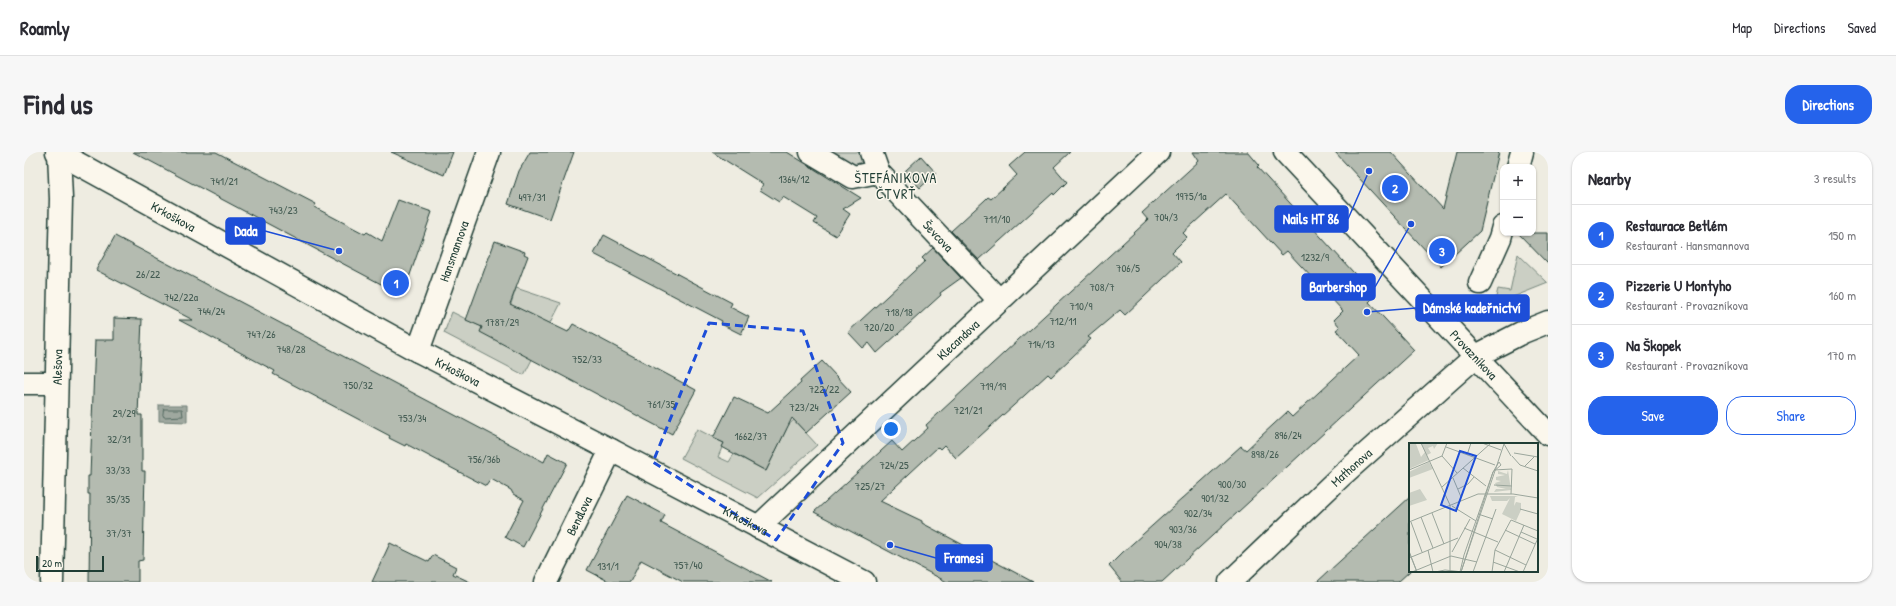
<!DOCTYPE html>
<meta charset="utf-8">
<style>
body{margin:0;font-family:"Patrick Hand",sans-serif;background:#f7f7f7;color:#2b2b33}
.controls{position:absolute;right:12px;top:12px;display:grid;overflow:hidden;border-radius:8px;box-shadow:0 1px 3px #0004}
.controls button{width:36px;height:36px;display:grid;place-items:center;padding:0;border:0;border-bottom:1px solid #e1e1e2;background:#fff;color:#2b2b33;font:20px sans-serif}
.scale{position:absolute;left:12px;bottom:10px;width:68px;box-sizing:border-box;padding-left:4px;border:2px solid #1f3d34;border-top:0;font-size:11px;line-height:14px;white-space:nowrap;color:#1f3d34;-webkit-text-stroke:3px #fbf7ec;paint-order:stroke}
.you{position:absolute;left:867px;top:277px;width:14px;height:14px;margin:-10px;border:3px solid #fff;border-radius:50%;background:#1a73e8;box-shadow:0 0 0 6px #1a73e833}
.badge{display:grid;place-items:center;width:26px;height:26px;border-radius:50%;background:#2563eb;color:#fff;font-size:13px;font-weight:700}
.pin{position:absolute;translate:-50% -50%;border:2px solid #fff;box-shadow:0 1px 4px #0006}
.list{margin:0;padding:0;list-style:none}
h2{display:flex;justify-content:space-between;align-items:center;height:52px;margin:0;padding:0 16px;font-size:17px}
h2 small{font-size:13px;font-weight:400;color:#7c7c81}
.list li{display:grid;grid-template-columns:26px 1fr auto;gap:12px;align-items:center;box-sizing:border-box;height:60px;padding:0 16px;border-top:1px solid #e1e1e2}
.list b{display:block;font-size:15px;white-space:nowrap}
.list p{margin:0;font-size:13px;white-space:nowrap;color:#7c7c81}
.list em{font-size:13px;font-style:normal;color:#7c7c81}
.actions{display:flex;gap:8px;padding:12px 16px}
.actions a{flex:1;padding:9px 0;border:1px solid #2563eb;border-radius:16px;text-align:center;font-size:14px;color:#2563eb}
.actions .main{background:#2563eb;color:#fff}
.map{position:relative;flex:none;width:1524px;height:430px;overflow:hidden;border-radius:16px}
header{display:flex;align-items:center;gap:24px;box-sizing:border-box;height:56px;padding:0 20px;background:#fff;border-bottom:1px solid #e1e1e2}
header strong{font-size:19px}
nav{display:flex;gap:22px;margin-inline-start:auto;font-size:14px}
.intro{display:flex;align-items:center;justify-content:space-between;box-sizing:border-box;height:96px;padding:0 24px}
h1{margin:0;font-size:28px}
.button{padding:10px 18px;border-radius:16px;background:#2563eb;color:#fff;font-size:14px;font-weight:700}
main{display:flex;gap:24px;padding:0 24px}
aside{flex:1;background:#fff;border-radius:16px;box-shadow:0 1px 3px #0004}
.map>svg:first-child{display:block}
.green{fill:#cbcfc4;stroke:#75867c}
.water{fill:#9fa89f;stroke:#6c7d74}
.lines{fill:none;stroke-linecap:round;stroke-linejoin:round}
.shore{stroke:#52685f;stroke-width:1}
.building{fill:#b4bbb0;stroke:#1f3d34}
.street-casing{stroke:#1f3d34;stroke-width:25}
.secondary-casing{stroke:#1f3d34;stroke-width:25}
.street{stroke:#fbf7ec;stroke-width:22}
.secondary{stroke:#fbf7ec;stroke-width:22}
.marked{fill:none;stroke:#1d4ed8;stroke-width:3;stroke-dasharray:8 5;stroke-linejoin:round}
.labels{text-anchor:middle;stroke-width:3;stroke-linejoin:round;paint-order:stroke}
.number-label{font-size:11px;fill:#445c53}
.street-label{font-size:13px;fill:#1f3d34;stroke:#fbf7ec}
.neighbourhood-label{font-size:14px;letter-spacing:1px;fill:#1f3d34;stroke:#fbf7ec}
.inset-road{fill:none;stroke:#9ba69c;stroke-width:1}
.view{fill:#1d4ed8;fill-opacity:0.15;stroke:#1d4ed8;stroke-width:2}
.inset-edge{fill:none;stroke:#1f3d34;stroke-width:2}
.leader{fill:none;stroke:#1d4ed8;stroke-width:1.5}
.callout-dot{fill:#1d4ed8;stroke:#fbf7ec;stroke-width:1.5}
.callout{fill:#1d4ed8;stroke:#1d4ed8;stroke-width:1.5}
.callout-label{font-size:14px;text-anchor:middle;font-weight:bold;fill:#fff}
</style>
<header>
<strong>Roamly</strong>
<nav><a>Map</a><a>Directions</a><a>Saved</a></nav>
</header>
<div class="intro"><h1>Find us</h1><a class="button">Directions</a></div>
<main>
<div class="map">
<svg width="1524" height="430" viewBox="0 0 1524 430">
<rect width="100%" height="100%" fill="#eeece1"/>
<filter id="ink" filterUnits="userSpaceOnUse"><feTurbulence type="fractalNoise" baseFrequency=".025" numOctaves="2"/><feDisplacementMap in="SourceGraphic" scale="8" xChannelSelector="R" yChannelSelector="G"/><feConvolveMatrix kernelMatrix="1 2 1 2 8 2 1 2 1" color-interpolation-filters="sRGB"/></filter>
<g filter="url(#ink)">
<!-- green -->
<g class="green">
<path d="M804 0H841L839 8 830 14Z"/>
<path d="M1494 102 1524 131 1479 149H1471L1474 137 1486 139Z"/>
<path d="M492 136 537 151 500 223 420 181 428 160 458 175 486 155Z"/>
<path d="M770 268 793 293 734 346 657 306 673 277 700 291 694 305 705 310 710 302 742 319 762 278 761 276Z"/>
</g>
<!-- water -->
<path class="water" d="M135 253H163V270L135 269Z"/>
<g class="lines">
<!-- shore -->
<path class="shore" d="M140 257H158L159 264 140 265 139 263Z"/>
</g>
<!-- building -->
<g class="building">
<path d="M109 0H192L292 52 290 55 341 82 343 80 358 89 374 48 408 60 381 137 374 141Z"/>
<path d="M367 0H429L420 23Z"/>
<path d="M506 0H550L526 67 484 52 495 19Z"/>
<path d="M688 0H763L837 46 819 57 826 62 812 84 790 71 793 66 759 45 755 50 736 38 739 32Z"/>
<path d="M1001 0H1046L1030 15 1043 30 1030 43 1029 41 955 108 927 79 961 48 964 45 967 47 993 23 985 14Z"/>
<path d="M1169 0H1224L1235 13 1233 15 1351 144 1345 150 1390 198 1138 430H1098L1085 414 1099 400 1217 294 1222 298 1263 260 1268 265 1335 203 1312 178 1316 175 1310 168 1319 159 1263 99 1258 103 1202 42 1159 81 1163 85 1148 100 1157 110 1101 163 1096 158 1064 185 1067 187 1027 225 1024 222 932 306 920 293 916 297 914 295 856 349 898 369V371L1009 430H923L790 360 868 289 878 300 904 276 902 273 1124 68 1118 61 1175 9Z"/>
<path d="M1311 0H1367L1419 57 1433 0H1475L1456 79 1417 115Z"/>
<path d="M897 4 912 21 896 36 881 19Z"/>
<path d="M1494 81H1524V112Z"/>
<path d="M580 83 708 151 706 155 725 165 717 182 697 172 698 169 570 102Z"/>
<path d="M91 84 520 310 524 301 543 311 499 395 481 385 500 348 489 342 487 338 467 327 462 334 382 292 381 294 365 286 366 284 249 222 251 219 155 168H169L72 118Z"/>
<path d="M471 89 501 100 500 102 504 104 486 152 544 180 549 172 672 238 648 282 456 180 458 175 442 168Z"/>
<path d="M909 96 937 126 916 141 917 143 853 201 845 191 839 196 824 180 901 109 898 106Z"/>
<path d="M90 166 118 167 114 263H118V319H121L119 408 114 409V430H65L66 342H64V324H66L71 188H90Z"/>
<path d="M798 209 827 240 782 281 768 266 742 319 698 295 700 291 689 286 710 245 744 261 777 231 776 229Z"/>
<path d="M603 343 641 363 637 371 748 430H659L617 408 606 430H586L563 418Z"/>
<path d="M1386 345V419L1374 430H1293Z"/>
<path d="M366 391 405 410 409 403 432 415 429 422 446 430H348Z"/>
</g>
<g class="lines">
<defs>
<g id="street">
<path id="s1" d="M33 0 394 199 587 298 840 430"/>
<path d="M787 0 829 25 854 20"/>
<path id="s2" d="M847 0 854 20 975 148"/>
<path d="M1494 15 1498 0"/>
<path d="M1456 131 1476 86 1479 75"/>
<path id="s3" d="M394 199 465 0"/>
<path d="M0 231H32"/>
<path id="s4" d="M734 375 1134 0"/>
<path id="s5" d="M28 430 37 47 35 0"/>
<path id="s6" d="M522 430 587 298"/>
<path id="s7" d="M1206 430 1316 325 1452 204 1499 180 1524 170"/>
</g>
<g id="secondary">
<path id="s8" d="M1261 0 1524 282"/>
</g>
</defs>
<!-- street casing -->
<use href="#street" class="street-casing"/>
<!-- secondary casing -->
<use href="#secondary" class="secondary-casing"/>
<!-- street -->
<use href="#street" class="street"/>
<!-- secondary -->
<use href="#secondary" class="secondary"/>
</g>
</g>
<!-- marked area -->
<path class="marked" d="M685 171 779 179 819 291 752 388 629 310Z"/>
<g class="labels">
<!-- number labels -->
<g class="number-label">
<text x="770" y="31">1364/12</text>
<text x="200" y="33">741/21</text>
<text x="1167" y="48">1975/1a</text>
<text x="508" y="49">497/31</text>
<text x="259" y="62">743/23</text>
<text x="1142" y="69">704/3</text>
<text x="973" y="71">711/10</text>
<text x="1291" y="109">1232/9</text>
<text x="1104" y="120">706/5</text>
<text x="124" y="126">26/22</text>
<text x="1078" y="139">708/7</text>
<text x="157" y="149">742/22a</text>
<text x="1057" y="158">710/9</text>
<text x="187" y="163">744/24</text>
<text x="875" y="164">718/18</text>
<text x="1039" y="173">712/11</text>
<text x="478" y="174">1787/29</text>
<text x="855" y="179">720/20</text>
<text x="237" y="186">747/26</text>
<text x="1017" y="196">714/13</text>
<text x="267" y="201">748/28</text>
<text x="563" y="211">752/33</text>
<text x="334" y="237">750/32</text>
<text x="969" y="238">719/19</text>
<text x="800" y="241">722/22</text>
<text x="637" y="256">761/35</text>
<text x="780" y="259">723/24</text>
<text x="944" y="262">721/21</text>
<text x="100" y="265">29/29</text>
<text x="388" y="270">753/34</text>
<text x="1264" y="287">896/24</text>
<text x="727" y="288">1662/37</text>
<text x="95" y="291">32/31</text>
<text x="1241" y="306">898/26</text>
<text x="460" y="311">756/36b</text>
<text x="870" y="317">724/25</text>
<text x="94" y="322">33/33</text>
<text x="1208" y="336">900/30</text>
<text x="846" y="338">725/27</text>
<text x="1191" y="350">901/32</text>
<text x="94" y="351">35/35</text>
<text x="1174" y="365">902/34</text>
<text x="1159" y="381">903/36</text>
<text x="95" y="385">37/37</text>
<text x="1144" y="396">904/38</text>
<text x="664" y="417">757/40</text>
<text x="584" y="418">131/1</text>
</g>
<!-- street labels -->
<g class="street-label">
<text dy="5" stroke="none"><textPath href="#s1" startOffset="133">Krkoškova</textPath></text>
<text dy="5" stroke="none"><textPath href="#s2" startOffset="109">Ševcova</textPath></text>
<text dy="5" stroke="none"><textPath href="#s3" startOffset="106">Hansmannova</textPath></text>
<text dy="5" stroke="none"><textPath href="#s4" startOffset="274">Klecandova</textPath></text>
<text dy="5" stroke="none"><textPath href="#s8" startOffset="277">Provazníkova</textPath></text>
<text dy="5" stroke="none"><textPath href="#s5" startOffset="215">Alešova</textPath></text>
<text dy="5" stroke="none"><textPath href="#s1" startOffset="457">Krkoškova</textPath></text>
<text dy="5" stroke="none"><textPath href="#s7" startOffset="167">Mathonova</textPath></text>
<text dy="5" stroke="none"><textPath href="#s6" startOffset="74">Bendlova</textPath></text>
<text dy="5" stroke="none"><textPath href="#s1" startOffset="781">Krkoškova</textPath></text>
</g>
<!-- neighbourhood labels -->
<g class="neighbourhood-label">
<text x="872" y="31">ŠTEFÁNIKOVA<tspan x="872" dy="16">ČTVRŤ</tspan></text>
</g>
</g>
<!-- overview -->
<g transform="translate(1385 291)">
<rect width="129" height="129" fill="#eeece1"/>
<path d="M0 0 7 1 12 14 16 9 12 0H29L25 6 24 3 19 5 22 10 18 12 20 17 0 26ZM20 19 24 26 0 35V29ZM99 27 102 47 85 49 87 46H97L88 44 86 40 92 38 87 37V34L96 32 89 31V28L98 31ZM11 46 18 57 0 63V50ZM81 53H109L106 54 105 63 107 59 112 60V67L107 78 93 71 101 55 98 58H83Z" fill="#cbcfc4"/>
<path class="inset-road" d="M12 0 41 62V129M73 0 92 7M95 1 102 13M37 4 86 22M105 10 129 14M58 12 62 0M33 13 48 30M103 13 111 22 129 28M115 24 125 14M54 25 77 43M0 27 33 13 38 0M85 27 103 26 102 51M44 35 52 54M85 42 103 43M33 44 82 0M49 46 59 41 65 34M43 63 67 78M111 66 129 71M23 70 35 101M69 71 84 76M12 74 24 105M0 79 69 51H104L129 55M2 79 13 109M55 85 89 99M96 87 126 101M112 89 128 96M19 107 24 129M86 107 117 122M0 108 8 129M0 109 8 129M43 109 61 76M0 115 49 95M84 119 111 129M3 129 42 113 68 119M26 129 36 127 54 129M51 129 55 112 84 29 90 19 92 22 84 29 52 129M52 129 95 1M64 129 87 66M83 129 86 107 102 77 129 88M95 129 115 82M114 129 129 95"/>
<path class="view" d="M51 8 67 13 47 68 32 62Z"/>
<rect width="129" height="129" class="inset-edge"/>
</g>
<!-- callouts -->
<path class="leader" d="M1345 19L1324 67M315 99L241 79M1387 72L1351 135M1343 160L1392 156M866 393L912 406"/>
<g class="callout-dot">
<circle cx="1345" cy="19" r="4"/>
<circle cx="315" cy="99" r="4"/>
<circle cx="1387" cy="72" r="4"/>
<circle cx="1343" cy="160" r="4"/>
<circle cx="866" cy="393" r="4"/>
</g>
<g class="callout">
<rect x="1251" y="54" width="73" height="26" rx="4"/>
<rect x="202" y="66" width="39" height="26" rx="4"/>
<rect x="1278" y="122" width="73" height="26" rx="4"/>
<rect x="1392" y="143" width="113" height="26" rx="4"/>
<rect x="912" y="393" width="56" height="26" rx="4"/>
</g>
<g class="callout-label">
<text x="1287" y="72">Nails HT 86</text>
<text x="222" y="84">Dada</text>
<text x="1314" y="140">Barbershop</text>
<text x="1448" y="161">Dámské kadeřnictví</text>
<text x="940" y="411">Framesi</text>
</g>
</svg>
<div class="controls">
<button>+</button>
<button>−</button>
</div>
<div class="scale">20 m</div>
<div class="you"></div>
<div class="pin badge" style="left:372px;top:131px">1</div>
<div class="pin badge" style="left:1371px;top:36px">2</div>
<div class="pin badge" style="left:1418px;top:99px">3</div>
</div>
<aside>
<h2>Nearby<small>3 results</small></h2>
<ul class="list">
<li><span class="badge">1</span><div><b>Restaurace Betlém</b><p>Restaurant · Hansmannova</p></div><em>150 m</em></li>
<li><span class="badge">2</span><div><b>Pizzerie U Montyho</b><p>Restaurant · Provazníkova</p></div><em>160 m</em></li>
<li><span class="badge">3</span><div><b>Na Škopek</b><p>Restaurant · Provazníkova</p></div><em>170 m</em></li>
</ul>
<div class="actions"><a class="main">Save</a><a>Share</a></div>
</aside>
</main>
